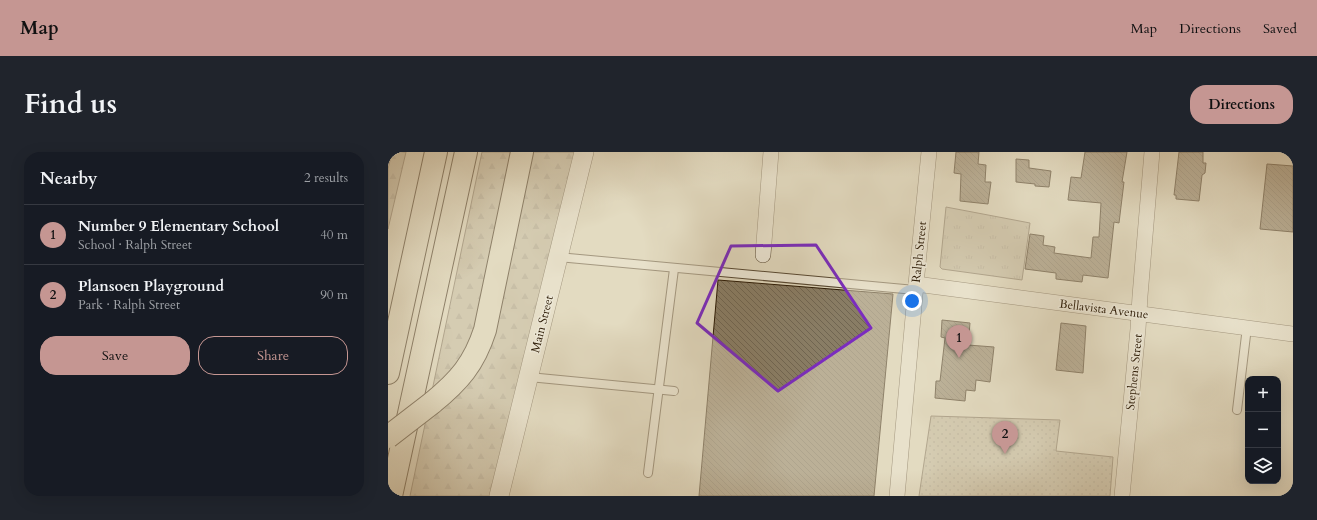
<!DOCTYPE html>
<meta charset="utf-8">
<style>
body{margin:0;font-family:Cardo,serif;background:#20242c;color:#f1f3f6}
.controls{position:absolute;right:12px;bottom:12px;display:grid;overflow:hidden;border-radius:8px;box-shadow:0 4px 16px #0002}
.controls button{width:36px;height:36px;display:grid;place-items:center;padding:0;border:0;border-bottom:1px solid #363941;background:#171b24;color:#f1f3f6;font:20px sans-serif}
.you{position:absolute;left:524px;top:149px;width:14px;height:14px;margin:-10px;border:3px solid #fff;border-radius:50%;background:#1a73e8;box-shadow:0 0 0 6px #1a73e833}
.badge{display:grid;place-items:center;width:26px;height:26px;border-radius:50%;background:#c59692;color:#111;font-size:13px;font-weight:700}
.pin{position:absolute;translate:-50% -33px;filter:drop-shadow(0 1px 2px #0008)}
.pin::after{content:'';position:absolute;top:21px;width:14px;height:12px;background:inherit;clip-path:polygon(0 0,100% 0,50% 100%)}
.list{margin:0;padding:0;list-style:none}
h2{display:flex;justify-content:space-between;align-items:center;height:52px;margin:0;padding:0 16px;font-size:17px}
h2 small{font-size:13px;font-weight:400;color:#9ea1a6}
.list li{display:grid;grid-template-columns:26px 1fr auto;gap:12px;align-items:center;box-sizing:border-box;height:60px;padding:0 16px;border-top:1px solid #363941}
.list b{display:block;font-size:15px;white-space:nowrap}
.list p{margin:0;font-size:13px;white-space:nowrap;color:#9ea1a6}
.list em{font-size:13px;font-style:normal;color:#9ea1a6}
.actions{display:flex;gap:8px;padding:12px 16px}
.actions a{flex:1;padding:9px 0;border:1px solid #c59692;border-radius:16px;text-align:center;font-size:14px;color:#c59692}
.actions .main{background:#c59692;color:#111}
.icon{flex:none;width:22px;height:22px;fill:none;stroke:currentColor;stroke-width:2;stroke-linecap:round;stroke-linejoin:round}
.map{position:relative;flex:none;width:905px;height:344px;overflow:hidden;border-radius:16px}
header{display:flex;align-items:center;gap:24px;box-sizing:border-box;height:56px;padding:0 20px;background:#c59692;color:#111}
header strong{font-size:19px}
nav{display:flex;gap:22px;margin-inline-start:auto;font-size:14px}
.intro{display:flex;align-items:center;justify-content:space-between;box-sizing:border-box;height:96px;padding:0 24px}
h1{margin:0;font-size:28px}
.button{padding:10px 18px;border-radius:16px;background:#c59692;color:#111;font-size:14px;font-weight:700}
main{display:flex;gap:24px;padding:0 24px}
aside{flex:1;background:#171b24;border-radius:16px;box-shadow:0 4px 16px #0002}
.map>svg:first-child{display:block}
.grass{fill:url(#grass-tufts);stroke:#766852}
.forest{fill:url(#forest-firs);stroke:#766852}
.park{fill:url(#park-dots);stroke:#766852}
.building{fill:url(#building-back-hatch);stroke:#281702}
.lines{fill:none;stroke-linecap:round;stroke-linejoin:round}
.service-casing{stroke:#574832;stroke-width:10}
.minor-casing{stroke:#574832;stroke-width:16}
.tertiary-casing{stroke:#574832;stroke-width:20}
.motorway-casing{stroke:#281702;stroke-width:24}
.service{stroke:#ede8d7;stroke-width:8}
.minor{stroke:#ede8d7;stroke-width:15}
.tertiary{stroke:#ede8d7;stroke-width:19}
.motorway{stroke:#e3dbc1;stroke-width:22}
.motorway-bridge-casing{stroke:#281702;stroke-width:24;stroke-linecap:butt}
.motorway-bridge{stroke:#e3dbc1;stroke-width:22}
.marked{fill:none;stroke:#7b2cbf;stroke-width:3;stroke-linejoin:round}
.labels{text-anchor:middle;stroke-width:3;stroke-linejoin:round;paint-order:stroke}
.street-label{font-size:12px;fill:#281702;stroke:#ede8d7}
</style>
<header>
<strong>Map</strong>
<nav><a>Map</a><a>Directions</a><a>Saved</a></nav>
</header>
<div class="intro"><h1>Find us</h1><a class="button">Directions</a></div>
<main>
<aside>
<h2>Nearby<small>2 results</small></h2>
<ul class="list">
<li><span class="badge">1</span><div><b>Number 9 Elementary School</b><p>School · Ralph Street</p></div><em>40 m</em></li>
<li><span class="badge">2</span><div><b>Plansoen Playground</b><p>Park · Ralph Street</p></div><em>90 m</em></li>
</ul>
<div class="actions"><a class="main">Save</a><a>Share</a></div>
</aside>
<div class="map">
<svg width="905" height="344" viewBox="0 0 905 344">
<defs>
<pattern id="grass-tufts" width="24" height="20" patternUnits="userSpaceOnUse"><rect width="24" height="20" fill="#c3baa1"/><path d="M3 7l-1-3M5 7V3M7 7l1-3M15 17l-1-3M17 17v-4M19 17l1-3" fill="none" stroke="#a89f89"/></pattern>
<pattern id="forest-firs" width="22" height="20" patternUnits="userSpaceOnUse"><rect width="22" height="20" fill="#c3baa1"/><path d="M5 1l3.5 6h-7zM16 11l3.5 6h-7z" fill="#a89f89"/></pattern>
<pattern id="park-dots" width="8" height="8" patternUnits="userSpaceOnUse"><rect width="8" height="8" fill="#c3baa1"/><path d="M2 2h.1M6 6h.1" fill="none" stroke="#a89f89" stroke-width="1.8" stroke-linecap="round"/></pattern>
<pattern id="building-back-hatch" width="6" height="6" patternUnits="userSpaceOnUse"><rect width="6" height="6" fill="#897d65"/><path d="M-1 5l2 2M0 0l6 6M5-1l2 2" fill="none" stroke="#706551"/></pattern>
</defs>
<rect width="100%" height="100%" fill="#e3dbc1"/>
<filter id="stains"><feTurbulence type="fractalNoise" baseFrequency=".005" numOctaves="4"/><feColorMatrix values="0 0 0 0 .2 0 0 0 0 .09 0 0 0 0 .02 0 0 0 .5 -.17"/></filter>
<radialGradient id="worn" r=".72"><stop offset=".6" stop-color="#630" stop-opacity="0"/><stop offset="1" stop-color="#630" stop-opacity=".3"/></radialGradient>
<!-- grass -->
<path class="grass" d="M558 55 642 71 634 128 554 117 552 115Z"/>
<!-- forest -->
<g class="forest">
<path d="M4 0H18L0 77V17Z"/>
<path d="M94 0H192L106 344H22Z"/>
</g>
<!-- park -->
<path class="park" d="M543 264 672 268 668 299 725 305 722 344H531Z"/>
<!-- building -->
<g class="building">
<path d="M568 0H591L590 12 598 13 597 30H603L600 52 572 49 573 22 566 21Z"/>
<path d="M697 0H739L734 30H736L731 71 726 70 720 126 695 123 694 130 668 127V121L637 117 642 82 656 84 655 93 667 95 666 101 703 106 705 85H711L713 51 680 48 683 25 693 26Z"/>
<path d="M791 0H815V11H818L817 21 814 23 811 49 788 47V43H786Z"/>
<path d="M628 7 641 8V16L663 19 661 35 647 34V32L628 30Z"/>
<path d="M879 12 905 14V80L872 77Z"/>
<path d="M330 128 505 142 486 344H311Z"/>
<path d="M554 168 582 171 580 193 606 195 602 230 588 228 587 239 578 238 577 249 547 246 548 229H552L557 186 553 185Z"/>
<path d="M673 171 698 174 695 221 668 218Z"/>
</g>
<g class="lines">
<defs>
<g id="service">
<path d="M170 105 527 138"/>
<path d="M141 225 286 239"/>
<path d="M849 258 859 175"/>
<path d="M260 321 286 117"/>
</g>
<g id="minor">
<path d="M375 103 383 0"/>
<path d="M528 132 905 182"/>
<path d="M509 344 528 132 541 0"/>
<path d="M734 344 750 177 752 144 764 0"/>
</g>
<path id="tertiary" d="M111 344 196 0"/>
<g id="motorway">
<path d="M0 221 48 0"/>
<path d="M44 251C71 229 86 212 97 178L134 0"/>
<path d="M3 344 78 0"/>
</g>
</defs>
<!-- service casing -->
<use href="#service" class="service-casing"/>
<!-- minor casing -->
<use href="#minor" class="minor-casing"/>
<!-- tertiary casing -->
<use href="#tertiary" class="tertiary-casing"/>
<!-- motorway casing -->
<use href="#motorway" class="motorway-casing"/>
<!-- service -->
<use href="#service" class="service"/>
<!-- minor -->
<use href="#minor" class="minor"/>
<!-- tertiary -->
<use href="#tertiary" class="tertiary"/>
<!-- motorway -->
<use href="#motorway" class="motorway"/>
<defs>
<path id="motorway-bridge" d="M0 285 44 251"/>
</defs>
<!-- motorway-bridge casing -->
<use href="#motorway-bridge" class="motorway-bridge-casing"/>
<!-- motorway-bridge -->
<use href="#motorway-bridge" class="motorway-bridge"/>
</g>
<!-- marked area -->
<path d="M0 0H905V344H0ZM428 93 483 176 390 239 309 171 343 94Z" fill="#e3dbc1" fill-opacity=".55" fill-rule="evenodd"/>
<path class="marked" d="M428 93 483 176 390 239 309 171 343 94Z"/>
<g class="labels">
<!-- street labels -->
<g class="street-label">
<text transform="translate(531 100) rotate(-84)" y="4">Ralph Street</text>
<text transform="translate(716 157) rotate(7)" y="4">Bellavista Avenue</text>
<text transform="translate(154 172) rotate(-76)" y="4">Main Street</text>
<text transform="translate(746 220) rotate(-84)" y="4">Stephens Street</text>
</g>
</g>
<rect width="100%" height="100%" filter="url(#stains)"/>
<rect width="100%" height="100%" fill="url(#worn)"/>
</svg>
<div class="controls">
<button>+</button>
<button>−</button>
<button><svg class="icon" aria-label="layers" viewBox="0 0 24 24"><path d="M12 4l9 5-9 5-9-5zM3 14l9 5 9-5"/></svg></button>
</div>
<div class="you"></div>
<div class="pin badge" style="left:571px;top:206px">1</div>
<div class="pin badge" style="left:617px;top:302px">2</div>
</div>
</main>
